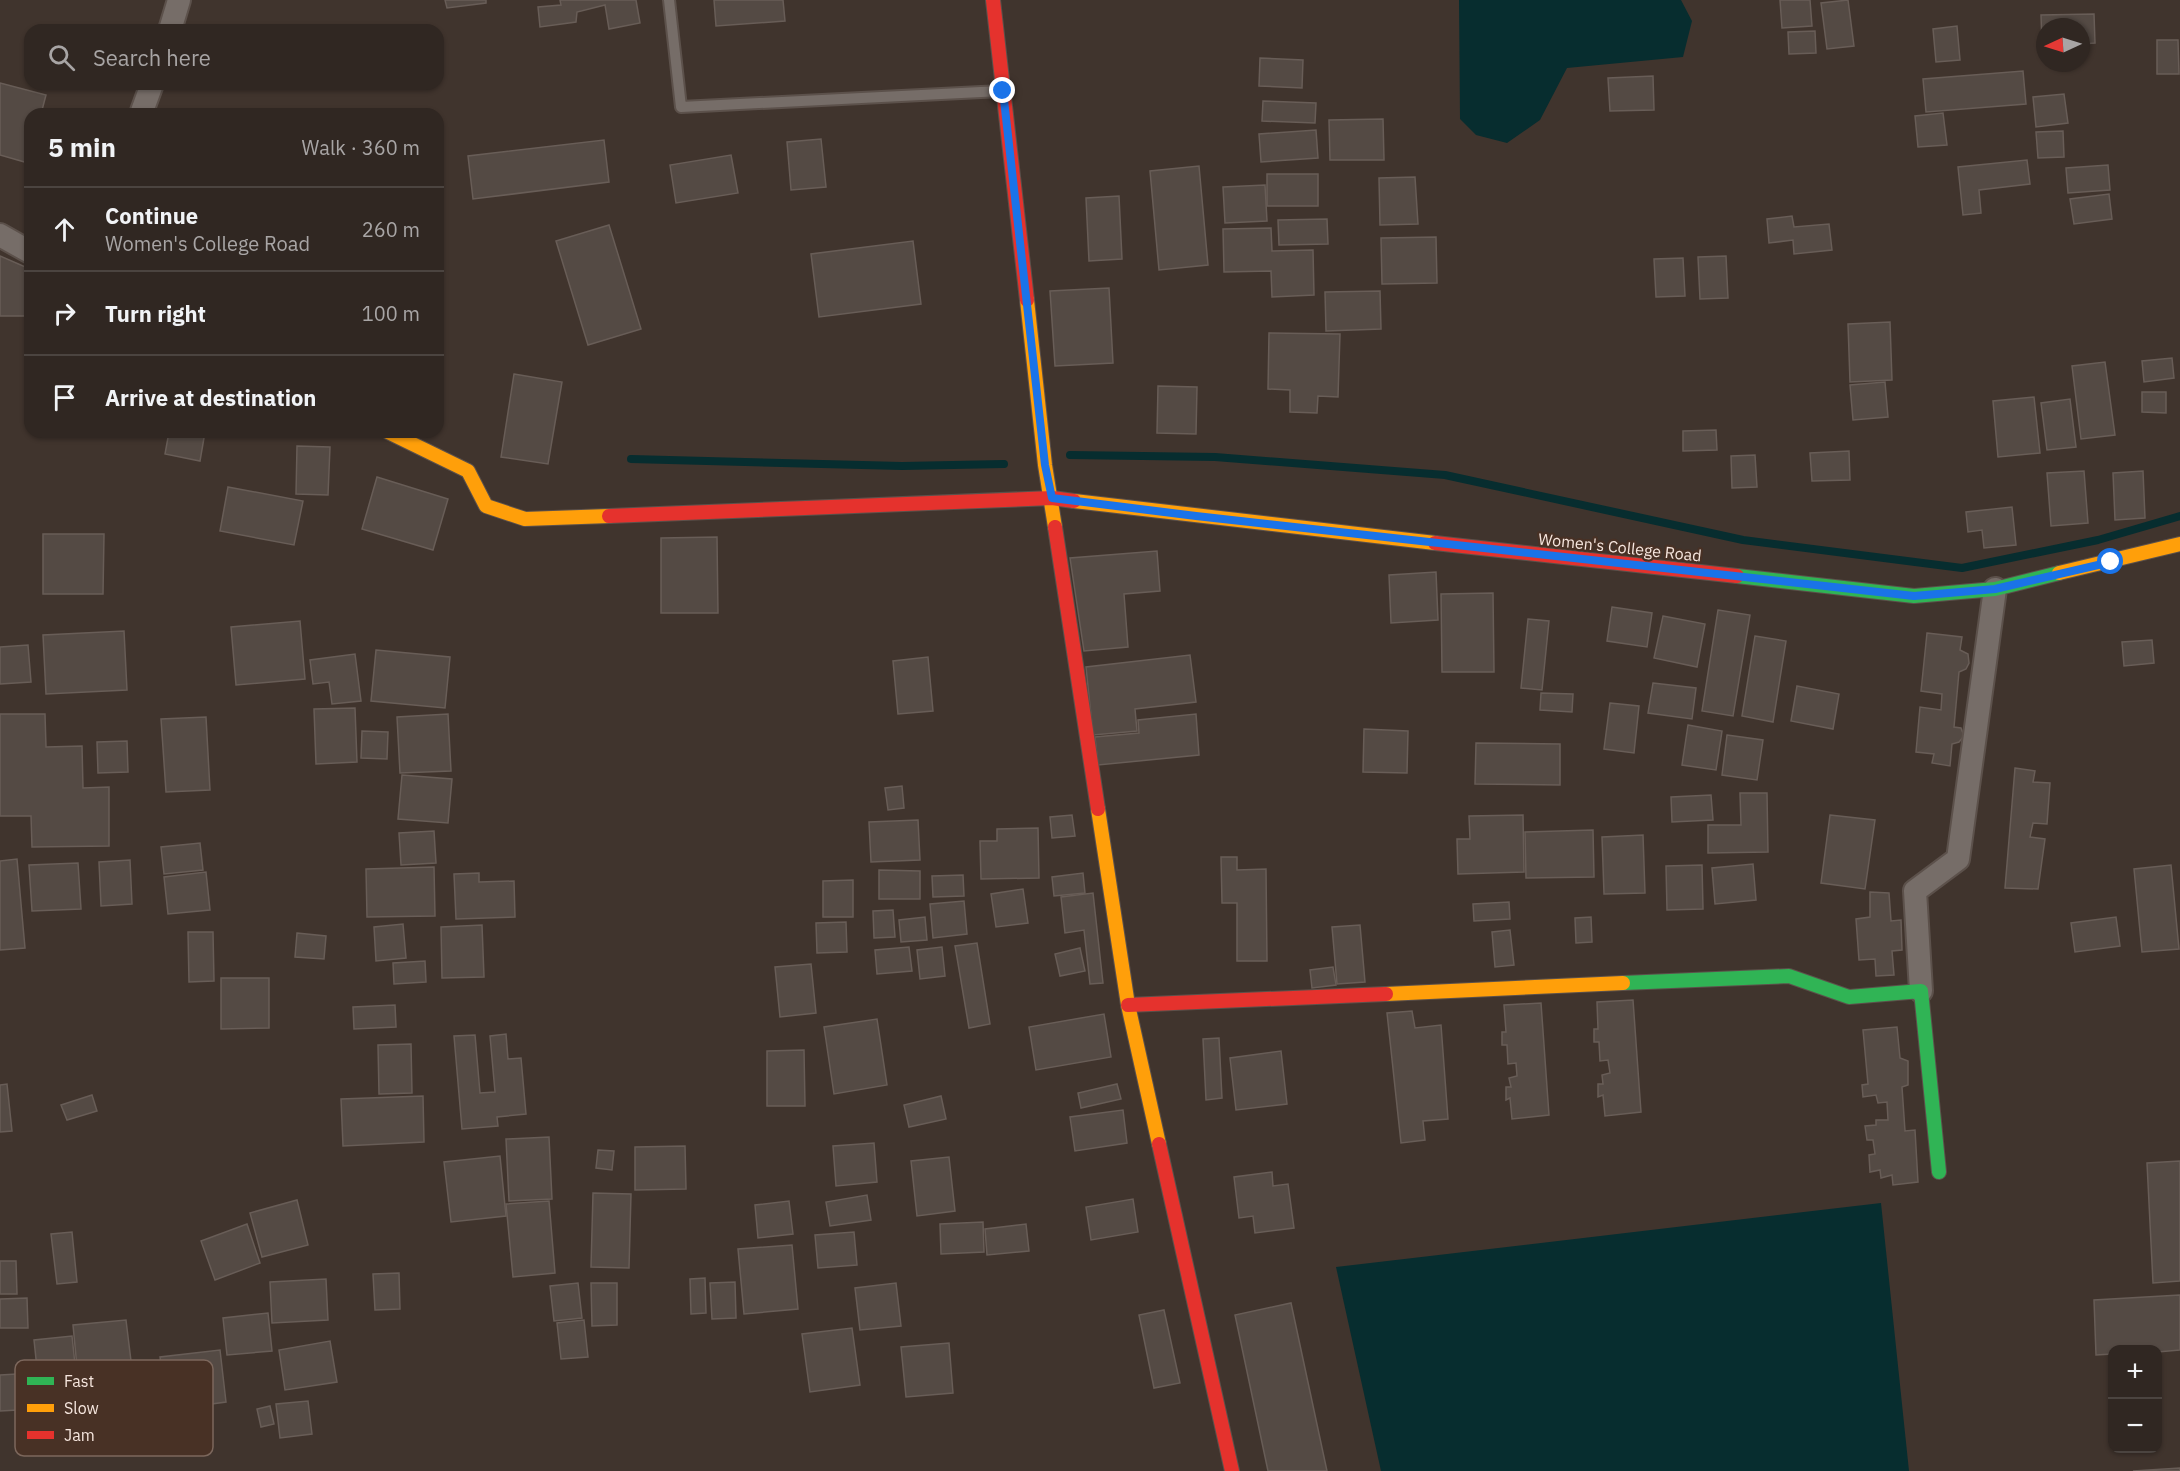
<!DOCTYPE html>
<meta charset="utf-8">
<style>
body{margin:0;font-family:"IBM Plex Sans",sans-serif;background:#382f2a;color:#f1f3f6}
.controls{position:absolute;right:18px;bottom:18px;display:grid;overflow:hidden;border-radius:12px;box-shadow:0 2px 4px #0004}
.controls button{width:54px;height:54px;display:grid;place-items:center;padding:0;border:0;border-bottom:2px solid #4b4440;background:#302722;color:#f1f3f6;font:30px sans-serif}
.compass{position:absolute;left:2036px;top:18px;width:54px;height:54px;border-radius:50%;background:#302722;box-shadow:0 2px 4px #0004;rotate:266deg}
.stop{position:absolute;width:18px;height:18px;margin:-14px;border:4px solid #1a73e8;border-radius:50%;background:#fff}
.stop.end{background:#1a73e8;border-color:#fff;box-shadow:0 2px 6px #0008}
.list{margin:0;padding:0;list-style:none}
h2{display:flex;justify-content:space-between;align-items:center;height:78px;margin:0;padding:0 24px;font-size:26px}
h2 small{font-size:20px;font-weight:400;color:#a8a5a5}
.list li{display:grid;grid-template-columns:39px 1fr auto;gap:18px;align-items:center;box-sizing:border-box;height:84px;padding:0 24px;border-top:2px solid #4b4440}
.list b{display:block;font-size:22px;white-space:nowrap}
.list p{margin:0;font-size:20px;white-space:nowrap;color:#a8a5a5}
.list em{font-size:20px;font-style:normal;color:#a8a5a5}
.icon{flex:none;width:33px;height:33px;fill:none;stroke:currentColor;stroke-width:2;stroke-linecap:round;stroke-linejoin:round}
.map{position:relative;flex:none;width:2180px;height:1471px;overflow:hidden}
.search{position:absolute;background:#302722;box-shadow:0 2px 4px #0004;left:24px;top:24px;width:420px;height:66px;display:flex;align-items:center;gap:15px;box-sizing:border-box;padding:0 21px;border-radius:18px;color:#a8a5a5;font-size:22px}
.panel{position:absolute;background:#302722;box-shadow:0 2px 4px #0004;left:24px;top:108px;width:420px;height:330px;border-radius:18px}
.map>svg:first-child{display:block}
.water{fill:#072d2f}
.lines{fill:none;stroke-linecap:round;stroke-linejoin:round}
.stream{stroke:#072d2f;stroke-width:8}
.building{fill:#544a44;stroke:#685d57;stroke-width:1.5}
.lane-casing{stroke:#5c514b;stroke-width:14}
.street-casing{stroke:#5c514b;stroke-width:26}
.fast-casing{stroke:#5c514b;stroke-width:16}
.slow-casing{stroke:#5c514b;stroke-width:16}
.jam-casing{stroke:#5c514b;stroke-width:16}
.lane{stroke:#766d68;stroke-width:10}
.street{stroke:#766d68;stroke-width:22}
.fast{stroke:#30b455;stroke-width:14}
.slow{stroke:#ff9f0a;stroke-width:14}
.jam{stroke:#e5322d;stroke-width:14}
.route{stroke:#1a73e8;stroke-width:8}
.labels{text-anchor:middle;stroke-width:4.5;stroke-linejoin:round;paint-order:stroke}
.street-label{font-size:16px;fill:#f6e6de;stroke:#483125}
.key{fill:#483125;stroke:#7c675c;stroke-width:1.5}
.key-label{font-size:16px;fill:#f6e6de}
</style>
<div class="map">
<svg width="2180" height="1471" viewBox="0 0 2180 1471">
<rect width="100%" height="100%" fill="#40342d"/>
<!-- water -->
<g class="water">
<path d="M1459 0H1681L1692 21 1683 57 1567 68 1540 120 1507 143 1476 135 1460 119Z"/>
<path d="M1881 1203 1909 1471H1381L1336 1267Z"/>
</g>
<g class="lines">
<!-- stream -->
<g class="stream">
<path d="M1070 455 1215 457 1445 475 1743 540 1962 568 2098 540 2180 516"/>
<path d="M631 459 902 466 1004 464"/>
</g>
</g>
<!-- building -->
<g class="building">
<path d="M445 0H486V3L447 8Z"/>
<path d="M560 0H636L640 23 609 29 605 5 577 12 576 22 540 27 538 7 561 5Z"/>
<path d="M714 0H783L785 21 716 26Z"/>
<path d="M1780 0H1810L1812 26 1782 28Z"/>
<path d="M1848 0 1854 46 1827 49 1821 3Z"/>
<path d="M2094 14 2095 43 2081 44V27H2045V45H2042L2041 15Z"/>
<path d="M1957 26 1960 60 1936 62 1933 29Z"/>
<path d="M1815 31 1816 53 1789 54 1788 32Z"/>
<path d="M2157 40H2178L2179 74H2157Z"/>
<path d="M1260 58 1303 60 1302 88 1259 86Z"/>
<path d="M2023 71 2026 104 1926 112 1923 79Z"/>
<path d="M1653 76 1654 110 1610 111 1608 78Z"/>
<path d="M0 83 46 95 41 114H30V154L28 163 0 155Z"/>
<path d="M2064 94 2068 123 2036 127 2033 97Z"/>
<path d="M1263 101 1316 103 1315 123 1262 121Z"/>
<path d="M1943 113 1947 145 1918 147 1915 116Z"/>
<path d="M1383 119 1384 160H1330L1329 120Z"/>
<path d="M1316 130 1318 158 1261 162 1259 134Z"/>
<path d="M2063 131 2064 157 2038 158 2036 132Z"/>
<path d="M821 139 826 187 791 190 787 142Z"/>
<path d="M604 140 609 182 473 199 468 156Z"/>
<path d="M731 155 738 193 676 203 670 165Z"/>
<path d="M2027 160 2030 184 1979 190 1981 213 1963 215 1958 167Z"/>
<path d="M2108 165 2110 190 2068 193 2066 168Z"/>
<path d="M1199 166 1208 265 1159 270 1150 171Z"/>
<rect x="1267" y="174" width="51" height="32"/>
<path d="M1415 177 1418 224 1380 225 1379 178Z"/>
<path d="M1265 185 1267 221 1225 223 1223 187Z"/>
<path d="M2109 194 2112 219 2074 224 2070 199Z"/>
<path d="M1119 196 1122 259 1089 261 1086 198Z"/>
<path d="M1792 216 1794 227 1829 224 1832 250 1794 254 1793 240 1769 243 1767 219Z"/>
<path d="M1327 219 1328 244 1279 245 1278 220Z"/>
<path d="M609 225 641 329 588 345 556 241Z"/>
<path d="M1271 228 1272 251 1313 250 1314 295 1272 297 1271 271 1224 272 1223 229Z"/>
<path d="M1436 237 1437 283 1382 284 1381 238Z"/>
<path d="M913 241 921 304 819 317 811 254Z"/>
<path d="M0 256 30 269V316H0Z"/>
<path d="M1726 256 1728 298 1700 299 1698 257Z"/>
<path d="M1683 258 1685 296 1656 297 1654 259Z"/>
<path d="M1109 288 1113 363 1055 366 1050 291Z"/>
<path d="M1380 291 1381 329 1326 331 1325 292Z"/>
<path d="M1890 322 1892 380 1850 382 1848 324Z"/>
<path d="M1269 333 1340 334 1338 397 1318 396 1317 413 1290 412V390L1268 389Z"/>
<path d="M2172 358 2174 378 2144 382 2142 361Z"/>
<path d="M2105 362 2115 435 2081 439 2072 366Z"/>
<path d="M514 374 562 382 548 464 501 457Z"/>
<path d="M1885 382 1888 417 1853 420 1850 385Z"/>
<path d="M1158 386 1197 387 1196 434 1157 433Z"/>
<path d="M2142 392H2166V413L2142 412Z"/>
<path d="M2034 397 2040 453 1998 457 1993 401Z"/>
<path d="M2070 399 2076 447 2047 450 2041 403Z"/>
<path d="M1716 430 1717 450 1683 451V431Z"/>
<path d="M169 432H205L200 461 165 454Z"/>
<path d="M297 446 330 447 328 495 296 494Z"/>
<path d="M1849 451 1850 480 1812 481 1810 453Z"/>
<path d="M1755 455 1757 487 1732 488 1731 456Z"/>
<path d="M2084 471 2088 523 2051 526 2047 473Z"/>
<path d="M2143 471 2145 518 2115 520 2113 473Z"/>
<path d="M377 477 448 499 433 550 362 529Z"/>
<path d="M228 487 303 501 294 545 220 531Z"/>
<path d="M2012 507 2016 545 1984 548 1982 530 1968 532 1966 512Z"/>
<path d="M43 534H104L103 594H43Z"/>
<path d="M717 537 718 613H661V538Z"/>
<path d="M1157 551 1160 591 1124 594 1128 647 1084 651 1070 558Z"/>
<path d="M1436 572 1438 620 1391 623 1389 575Z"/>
<path d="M1493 593 1494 672H1442L1441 594Z"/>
<path d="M1612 607 1652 613 1647 647 1607 641Z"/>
<path d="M1718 610 1750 615 1733 716 1702 711Z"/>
<path d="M1663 616 1705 624 1697 667 1654 658Z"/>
<path d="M1528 619 1549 621 1542 690 1521 688Z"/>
<path d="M300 621 305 679 236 685 231 627Z"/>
<path d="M124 631 127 690 46 694 43 635Z"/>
<path d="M1927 633 1962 637 1960 650 1968 654 1969 663 1966 669 1959 672 1954 727 1961 728 1964 736 1959 742 1952 744 1950 766 1932 763 1934 754 1916 752 1920 707 1941 710 1942 694 1921 691Z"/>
<path d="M1755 636 1786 641 1773 722 1742 716Z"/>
<path d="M2152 640 2154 663 2124 666 2122 642Z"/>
<path d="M28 645 31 682 0 684V647Z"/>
<path d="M376 650 450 657 445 708 371 701Z"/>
<path d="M355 654 361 701 332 704 329 682 313 684 310 660Z"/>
<path d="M1190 655 1196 702 1135 709 1137 731 1093 735 1086 667Z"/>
<path d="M928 657 933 711 898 714 893 661Z"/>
<path d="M1653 683 1696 688 1692 719 1648 713Z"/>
<path d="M1797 686 1839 694 1833 729 1791 721Z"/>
<path d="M1541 693 1573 694 1572 712 1540 710Z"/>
<path d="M1610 703 1639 706 1634 753 1604 749Z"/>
<path d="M355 708 357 762 316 764 314 709Z"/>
<path d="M0 714H45L46 747 82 746 83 788 109 787V846L32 847 31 816H0Z"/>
<path d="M448 714 451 771 400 773 397 717Z"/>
<path d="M1196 714 1199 755 1098 765 1095 737 1139 733 1138 720Z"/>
<path d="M206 717 210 790 166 792 161 719Z"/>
<path d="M1688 725 1722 731 1716 770 1682 765Z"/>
<path d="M1364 729 1408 731 1407 773 1363 772Z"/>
<path d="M362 731 388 732 387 759 361 758Z"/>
<path d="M1727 735 1763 740 1757 780 1722 775Z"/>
<path d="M127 741 128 772 98 773 97 742Z"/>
<path d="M1476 743 1560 744V785L1475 784Z"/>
<path d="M2015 768 2035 771 2033 782 2050 783 2047 824 2033 823 2030 837 2045 839 2038 889 2005 888Z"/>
<path d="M402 775 452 779 448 823 398 819Z"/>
<path d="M902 786 904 808 888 810 885 788Z"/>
<path d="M1740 793H1767L1768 852 1708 853V825H1741Z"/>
<path d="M1711 795 1713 820 1672 822 1671 797Z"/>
<path d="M1072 815 1075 836 1052 838 1050 817Z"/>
<path d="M1523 815 1524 872 1458 874 1457 839H1470L1469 816Z"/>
<path d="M1830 815 1875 820 1865 889 1821 883Z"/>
<path d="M918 820 920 860 871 862 869 822Z"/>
<path d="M1038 828 1039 878 981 879 980 841H997V829Z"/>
<path d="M1593 830 1594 877 1526 878 1525 832Z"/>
<path d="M434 831 436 863 401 865 399 833Z"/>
<path d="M1643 835 1645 893 1604 894 1602 837Z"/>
<path d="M200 843 203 870 164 874 161 847Z"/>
<path d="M1221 857H1237V870L1266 869 1267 961H1237V903H1222Z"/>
<path d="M17 859 25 948 0 950V861Z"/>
<path d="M130 860 132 904 101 906 99 862Z"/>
<path d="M78 863 81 909 32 911 29 865Z"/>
<path d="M1753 864 1756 900 1715 904 1712 868Z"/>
<path d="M1702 865 1703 909 1667 910 1666 866Z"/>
<path d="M2171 865 2179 949 2142 952 2134 869Z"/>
<path d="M434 867 435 916 367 917 366 869Z"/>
<path d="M879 870 920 871V899H879Z"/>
<path d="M206 872 210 910 168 914 164 877Z"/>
<path d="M479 873V882L514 881 515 917 456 919 454 874Z"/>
<path d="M1083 873 1085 893 1054 896 1052 877Z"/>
<path d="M963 875 964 896 933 897 932 876Z"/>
<path d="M853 880V917H823V881Z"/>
<path d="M1023 889 1028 923 996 927 991 894Z"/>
<path d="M1870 892 1889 893 1891 921 1901 920 1902 950 1892 951 1894 975 1876 976 1875 959 1859 960 1856 919 1870 917Z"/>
<path d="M1093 893 1103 983 1090 984 1084 930 1065 933 1061 897Z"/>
<path d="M964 901 967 934 933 938 930 904Z"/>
<path d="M1509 902 1510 919 1474 921 1473 904Z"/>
<path d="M893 910 895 937 874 938 873 911Z"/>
<path d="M925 917 927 940 901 942 899 920Z"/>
<path d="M1591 917 1592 942 1576 943 1575 918Z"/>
<path d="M2116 917 2120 946 2075 952 2071 923Z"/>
<path d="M846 922 847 952 817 953 816 923Z"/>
<path d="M403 924 406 958 376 961 374 927Z"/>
<path d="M482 925 484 977 442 978 441 927Z"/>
<path d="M1360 925 1365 982 1337 984 1332 927Z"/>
<path d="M1510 930 1514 965 1495 967 1492 932Z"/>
<path d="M188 932H213L214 981 189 982Z"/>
<path d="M297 933 326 936 324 959 295 957Z"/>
<path d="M977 943 990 1024 969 1028 955 946Z"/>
<path d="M909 947 912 971 877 974 875 950Z"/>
<path d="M942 947 945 976 920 979 917 950Z"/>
<path d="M1080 948 1085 971 1060 976 1055 954Z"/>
<path d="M425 961 426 982 394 984 393 963Z"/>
<path d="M811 964 816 1013 780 1017 775 967Z"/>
<path d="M1333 967 1336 985 1312 988 1310 970Z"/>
<path d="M221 978H269V1028L221 1029Z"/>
<path d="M1633 1000 1641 1112 1605 1116 1603 1095 1598 1097V1084H1603L1602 1075 1610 1073 1608 1060 1600 1061 1599 1042H1594V1029H1598L1597 1002Z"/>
<path d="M1541 1003 1549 1115 1512 1119 1510 1098 1506 1100V1087H1511L1509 1078 1517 1076 1516 1063 1508 1064 1507 1045H1502V1032H1506L1504 1005Z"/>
<path d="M395 1005 396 1027 354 1029 353 1007Z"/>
<path d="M1412 1011 1415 1028 1441 1025 1448 1119 1423 1121 1425 1140 1401 1143 1387 1013Z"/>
<path d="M1104 1014 1111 1057 1036 1070 1029 1027Z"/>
<path d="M877 1019 887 1085 834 1094 824 1027Z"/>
<path d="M1897 1027 1900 1058 1908 1061V1085L1902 1087 1905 1131 1915 1130 1918 1182 1893 1185 1892 1175 1881 1178 1880 1170 1870 1172 1869 1155 1875 1154 1873 1140H1867L1865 1126 1876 1125V1120H1888L1887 1102 1878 1103 1876 1095 1863 1097 1862 1085 1868 1084 1863 1030Z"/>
<path d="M506 1034 508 1059 521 1058 526 1114 497 1117 498 1126 462 1129 454 1036 475 1035 480 1093 495 1092 490 1036Z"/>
<path d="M1219 1038 1222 1098 1206 1100 1203 1039Z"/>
<path d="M411 1044 412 1093 379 1094 378 1045Z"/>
<path d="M804 1050 805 1106H767V1051Z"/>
<path d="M1281 1051 1287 1104 1236 1110 1230 1058Z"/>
<path d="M7 1084 12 1131 0 1132V1085Z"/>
<path d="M1117 1084 1121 1099 1081 1108 1078 1093Z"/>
<path d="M92 1095 97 1111 67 1120 61 1105Z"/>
<path d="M423 1096 424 1142 343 1146 341 1099Z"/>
<path d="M941 1096 946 1119 909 1127 904 1105Z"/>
<path d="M1123 1110 1127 1143 1075 1151 1070 1117Z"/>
<path d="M549 1137 552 1199 509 1201 506 1139Z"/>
<path d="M874 1143 877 1182 836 1186 833 1146Z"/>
<path d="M685 1146 686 1189 635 1190V1147Z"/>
<path d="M598 1150 614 1151 612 1170 596 1168Z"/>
<path d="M500 1156 506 1216 451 1222 444 1162Z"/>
<path d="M949 1157 955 1211 917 1216 911 1161Z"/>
<path d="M2180 1161V1281L2153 1283 2147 1163Z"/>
<path d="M1272 1172 1273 1186 1288 1184 1294 1228 1255 1233 1253 1216 1239 1218 1234 1177Z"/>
<path d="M593 1193 631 1194 629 1268 591 1267Z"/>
<path d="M867 1195 871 1220 830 1226 826 1202Z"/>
<path d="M1133 1199 1138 1232 1091 1240 1086 1207Z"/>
<path d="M297 1200 308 1245 262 1257 250 1213Z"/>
<path d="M549 1201 555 1273 513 1277 506 1204Z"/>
<path d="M789 1201 793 1234 758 1238 755 1205Z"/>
<path d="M983 1222 984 1252 941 1254 940 1224Z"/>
<path d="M247 1224 260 1263 215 1280 201 1241Z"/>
<path d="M1026 1224 1029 1251 987 1255 985 1229Z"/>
<path d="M72 1232 77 1282 57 1284 51 1234Z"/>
<path d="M854 1232 857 1265 818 1268 815 1235Z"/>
<path d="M792 1245 798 1309 744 1314 738 1249Z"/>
<path d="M0 1261H16L17 1294H0Z"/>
<path d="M399 1273 400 1309 375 1310 373 1274Z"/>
<path d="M705 1278 706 1313 691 1314 690 1279Z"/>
<path d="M326 1279 328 1320 272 1323 270 1282Z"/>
<path d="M735 1282 736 1318 712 1319 710 1283Z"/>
<path d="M578 1283 582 1318 554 1321 550 1286Z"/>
<path d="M591 1283H617V1325L592 1326Z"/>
<path d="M896 1283 901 1326 860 1330 855 1288Z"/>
<path d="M2180 1295V1350L2158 1352V1350H2112V1354L2096 1355 2094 1300Z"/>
<path d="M27 1298 28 1328H0V1299Z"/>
<path d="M1291 1303 1327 1471H1268L1235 1315Z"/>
<path d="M1164 1310 1180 1383 1154 1388 1139 1315Z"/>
<path d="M268 1313 272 1351 227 1355 223 1318Z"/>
<path d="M126 1320 131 1361 77 1367 73 1325Z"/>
<path d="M584 1320 588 1357 561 1359 557 1323Z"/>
<path d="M852 1328 860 1385 810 1392 802 1334Z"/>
<path d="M72 1336 76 1374 38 1378 34 1340Z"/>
<path d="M330 1341 337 1382 285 1390 279 1350Z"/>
<path d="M949 1343 953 1393 906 1397 901 1347Z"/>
<path d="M220 1350 226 1402 167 1410 160 1357Z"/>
<path d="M34 1373 36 1409 0 1411V1375Z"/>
<path d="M308 1401 312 1434 280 1438 276 1404Z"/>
<path d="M270 1406 274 1424 261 1427 257 1409Z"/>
<path d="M2180 1468V1471H2133Z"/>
</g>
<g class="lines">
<defs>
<path id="lane" d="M669 0 681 107 1001 91"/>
<g id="street">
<path d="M170 30 179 0"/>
<path d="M141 114 152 84"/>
<path d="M0 235 30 252"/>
<path d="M1921 991 1915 891 1958 859 1995 589"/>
</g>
<g id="fast">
<path d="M1737 576 1914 596 1995 589 2059 573"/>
<path d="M1623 983 1789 976 1849 997 1921 991 1939 1172"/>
</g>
<g id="slow">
<path d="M1027 300 1045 465 1055 527"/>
<path d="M388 432 468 471 486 506 525 519 609 516"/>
<path d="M1074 501 1435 543"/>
<path d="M2059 573 2180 544"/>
<path d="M1098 809 1128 1005 1159 1144"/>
<path d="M1386 994 1623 983"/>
</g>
<g id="jam">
<path d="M993 0 1027 300"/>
<path d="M609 516 1052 498 1074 501"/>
<path d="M1055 527 1098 809"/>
<path d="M1435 543 1737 576"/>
<path d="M1128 1005 1386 994"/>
<path d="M1159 1144 1232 1471"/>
</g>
</defs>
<!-- lane casing -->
<use href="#lane" class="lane-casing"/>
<!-- street casing -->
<use href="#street" class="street-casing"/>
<!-- fast casing -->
<use href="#fast" class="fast-casing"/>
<!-- slow casing -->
<use href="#slow" class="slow-casing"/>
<!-- jam casing -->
<use href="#jam" class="jam-casing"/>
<!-- lane -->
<use href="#lane" class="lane"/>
<!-- street -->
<use href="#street" class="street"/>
<!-- fast -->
<use href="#fast" class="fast"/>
<!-- slow -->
<use href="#slow" class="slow"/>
<!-- jam -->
<use href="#jam" class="jam"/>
</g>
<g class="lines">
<!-- route -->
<path class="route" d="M1003 91 1045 465 1052 498 1196 516 1914 596 1995 589 2111 562"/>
</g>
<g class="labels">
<!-- street labels -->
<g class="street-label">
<text transform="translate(1620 547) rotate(6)" y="6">Women's College Road</text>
</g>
</g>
<!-- legend -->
<rect x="15" y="1360" width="198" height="96" rx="9" class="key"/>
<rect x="27" y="1377" width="27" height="8" fill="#30b455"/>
<rect x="27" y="1404" width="27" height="8" fill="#ff9f0a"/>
<rect x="27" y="1431" width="27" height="8" fill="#e5322d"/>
<g class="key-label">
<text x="64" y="1387">Fast</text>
<text x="64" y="1414">Slow</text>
<text x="64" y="1441">Jam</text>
</g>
</svg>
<div class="controls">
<button>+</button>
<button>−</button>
</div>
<svg class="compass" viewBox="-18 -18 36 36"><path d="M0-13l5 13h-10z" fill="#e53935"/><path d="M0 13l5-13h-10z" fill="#a8a5a5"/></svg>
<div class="stop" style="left:2111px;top:562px"></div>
<div class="stop end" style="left:1003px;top:91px"></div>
<div class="search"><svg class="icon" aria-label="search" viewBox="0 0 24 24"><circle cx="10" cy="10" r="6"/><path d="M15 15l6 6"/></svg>Search here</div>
<section class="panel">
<h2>5 min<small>Walk · 360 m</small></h2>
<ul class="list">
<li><svg class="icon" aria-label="ahead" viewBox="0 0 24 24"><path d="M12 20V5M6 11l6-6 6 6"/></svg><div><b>Continue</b><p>Women's College Road</p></div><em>260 m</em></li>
<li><svg class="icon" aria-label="right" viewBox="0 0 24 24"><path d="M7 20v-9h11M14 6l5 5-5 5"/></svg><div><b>Turn right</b></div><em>100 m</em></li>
<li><svg class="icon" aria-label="arrive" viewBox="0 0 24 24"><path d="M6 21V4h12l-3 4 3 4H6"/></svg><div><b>Arrive at destination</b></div></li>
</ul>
</section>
</div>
